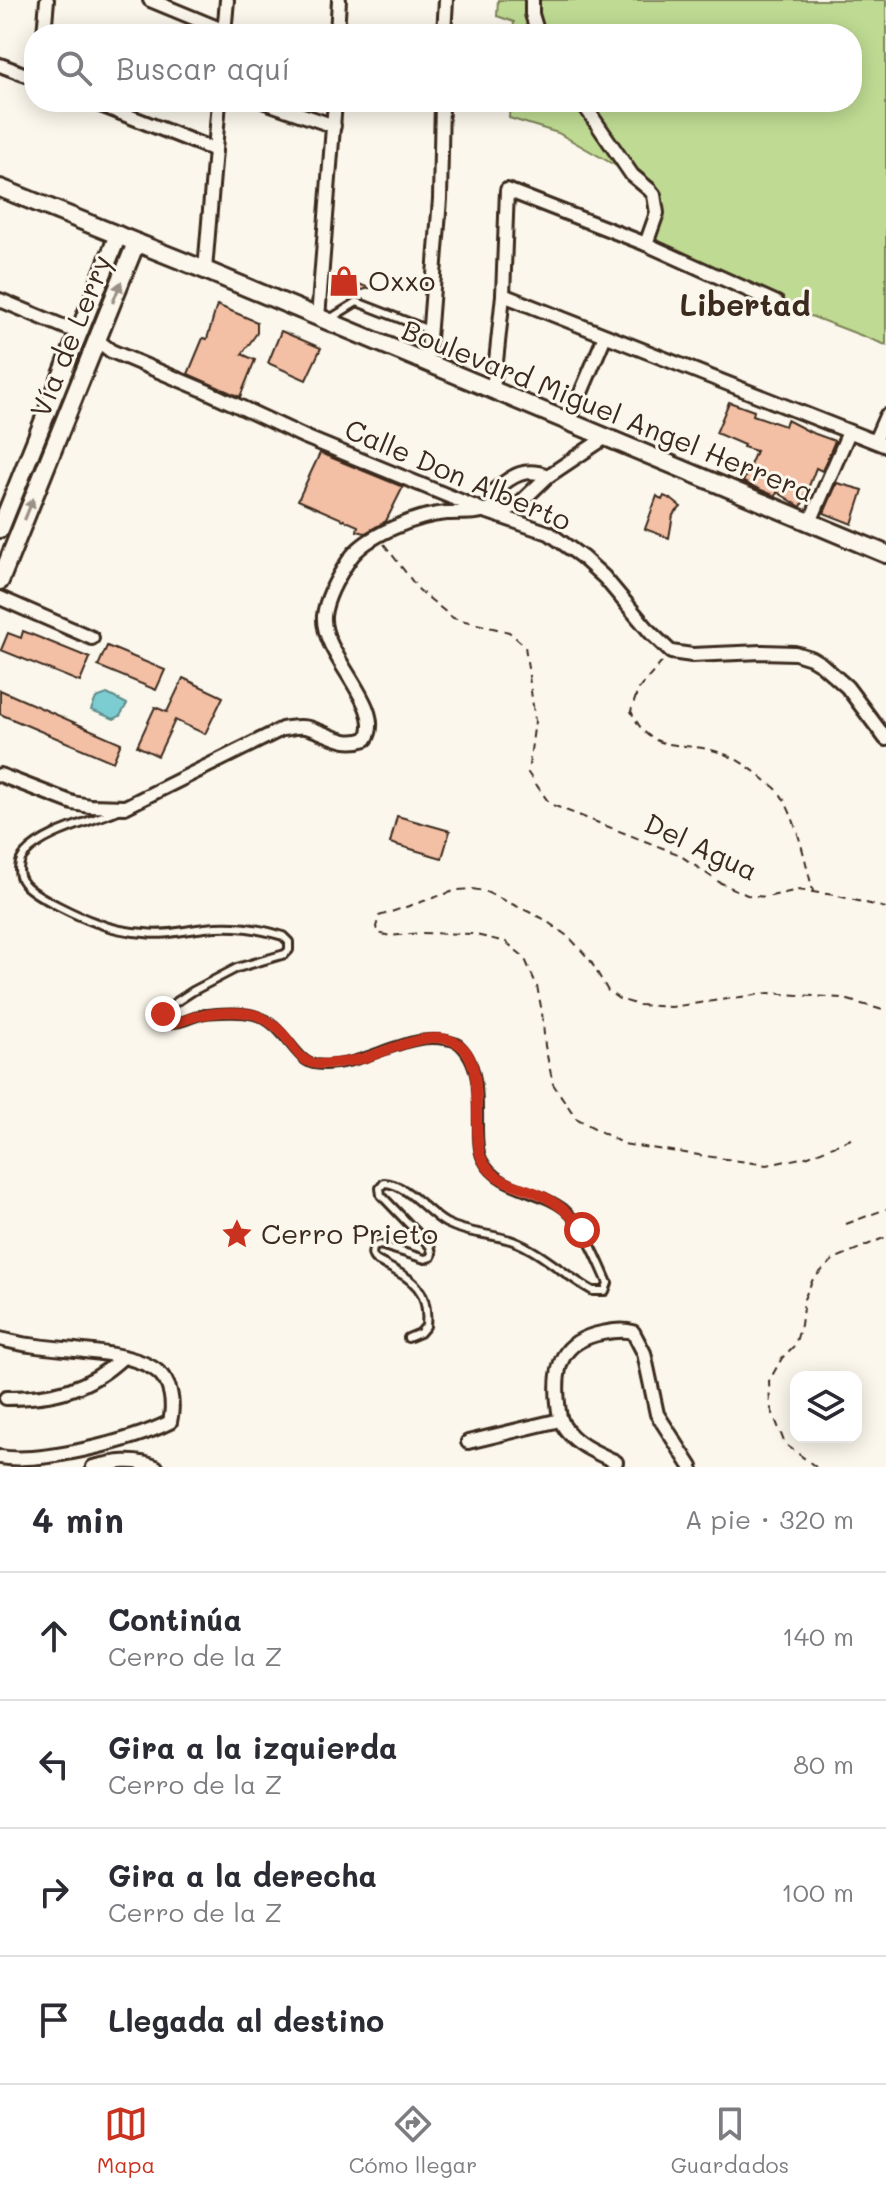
<!DOCTYPE html>
<html lang="es">
<meta charset="utf-8">
<style>
body{margin:0;font-family:Mali,sans-serif;background:#f2f2f3;color:#2b2b33}
.controls{position:absolute;right:24px;bottom:24px;display:grid;overflow:hidden;border-radius:16px;box-shadow:0 4px 20px #0003}
.controls button{width:72px;height:72px;display:grid;place-items:center;padding:0;border:0;border-bottom:2px solid #e1e1e2;background:#fff;color:#2b2b33;font:40px sans-serif}
.stop{position:absolute;width:24px;height:24px;margin:-18px;border:6px solid #c8321e;border-radius:50%;background:#fff}
.stop.end{background:#c8321e;border-color:#fff;box-shadow:0 2px 8px #0008}
.list{margin:0;padding:0;list-style:none}
h2{display:flex;justify-content:space-between;align-items:center;height:104px;margin:0;padding:0 32px;font-size:34px}
h2 small{font-size:26px;font-weight:400;color:#7c7c81}
.list li{display:grid;grid-template-columns:52px 1fr auto;gap:24px;align-items:center;box-sizing:border-box;height:128px;padding:0 32px;border-top:2px solid #e1e1e2}
.list b{display:block;font-size:30px;white-space:nowrap}
.list p{margin:0;font-size:26px;white-space:nowrap;color:#7c7c81}
.list em{font-size:26px;font-style:normal;color:#7c7c81}
.icon{flex:none;width:44px;height:44px;fill:none;stroke:currentColor;stroke-width:2;stroke-linecap:round;stroke-linejoin:round}
.map{position:relative;flex:none;width:886px;height:1467px;overflow:hidden}
.search{position:absolute;background:#fff;box-shadow:0 4px 20px #0003;left:24px;right:24px;top:24px;height:88px;display:flex;align-items:center;gap:20px;box-sizing:border-box;padding:0 28px;border-radius:32px;color:#7c7c81;font-size:30px}
.sheet{height:616px;background:#fff}
nav{display:flex;justify-content:space-around;align-items:center;box-sizing:border-box;height:112px;border-top:2px solid #e1e1e2;background:#fff;font-size:22px;color:#7c7c81}
nav a{display:grid;justify-items:center;gap:4px}
nav .on{color:#c8321e}
.map>svg:first-child{display:block}
.green{fill:#bfdb93;stroke:#7d8258;stroke-width:2}
.water{fill:#7bcdd1;stroke:#618c89;stroke-width:2}
.building{fill:#f3bfa5;stroke:#3b2a1e;stroke-width:2}
.lines{fill:none;stroke-linecap:round;stroke-linejoin:round}
.service-casing{stroke:#3b2a1e;stroke-width:12}
.minor-casing{stroke:#3b2a1e;stroke-width:18}
.tertiary-casing{stroke:#3b2a1e;stroke-width:22}
.path{stroke:#3b2a1e;stroke-width:2;stroke-dasharray:8 6;stroke-linecap:butt}
.service{stroke:#fbf7ec;stroke-width:6}
.minor{stroke:#fbf7ec;stroke-width:12}
.tertiary{stroke:#fbf7ec;stroke-width:16}
.oneway{fill:#9b9085}
.route{stroke:#c8321e;stroke-width:10}
.labels{text-anchor:middle;stroke-width:6;stroke-linejoin:round;paint-order:stroke}
.poi-label{font-size:28px;fill:#3b2a1e;stroke:#fbf7ec;text-anchor:start}
.street-label{font-size:28px;fill:#3b2a1e;stroke:#fbf7ec}
.neighbourhood-label{font-size:30px;font-weight:bold;fill:#3b2a1e;stroke:#fbf7ec}
</style>
<div class="map">
<svg width="886" height="1467" viewBox="0 0 886 1467">
<rect width="100%" height="100%" fill="#fbf7ec"/>
<filter id="ink" filterUnits="userSpaceOnUse"><feTurbulence type="fractalNoise" baseFrequency=".0125" numOctaves="2"/><feDisplacementMap in="SourceGraphic" scale="16" xChannelSelector="R" yChannelSelector="G"/><feConvolveMatrix kernelMatrix="1 2 1 2 8 2 1 2 1" color-interpolation-filters="sRGB"/></filter>
<g filter="url(#ink)">
<!-- green -->
<path class="green" d="M498 0H886V345L777 303 646 244 657 207 632 175 558 133 509 118 510 102H852V34H513L514 22 497 16Z"/>
<!-- water -->
<path class="water" d="M107 694 127 704 120 716 114 719 91 710 96 698Z"/>
<!-- building -->
<g class="building">
<path d="M335 274 369 288 342 296 335 295Z"/>
<path d="M217 305 257 322V333L242 354 255 360 240 397 188 374 203 338 207 339Z"/>
<path d="M281 331 321 348 306 380 268 363Z"/>
<path d="M729 402 754 411 753 415 785 426 787 420 810 432 835 441 822 471 816 468 801 507 777 492 776 496 773 495 743 482 756 451 743 447 744 445 716 433Z"/>
<path d="M320 453 403 487 386 521 365 533 357 531 358 526 298 500Z"/>
<path d="M837 483 863 490 852 524 824 513Z"/>
<path d="M657 496 662 500 664 496 671 499 681 507 673 515 669 538 645 529Z"/>
<path d="M23 631 90 658 80 682 1 650 8 633 21 638Z"/>
<path d="M107 646 165 670 156 690 98 666Z"/>
<path d="M183 678 223 697 205 734 175 720 158 756 137 746 155 707 167 712Z"/>
<path d="M0 690 121 743 113 762 0 714Z"/>
<path d="M397 816 450 831 442 858 390 843Z"/>
</g>
<g class="lines">
<defs>
<g id="service">
<path d="M328 320 357 302 429 330"/>
<path d="M118 810C90 822 45 832 25 854 18 861 17 874 23 882 31 895 82 918 97 923 112 929 129 932 145 933 165 936 185 930 205 928 231 925 258 928 283 936L289 942V950L285 954 237 968 193 991 164 1010 163 1014 164 1022C177 1027 192 1016 205 1014 220 1013 239 1011 254 1015 283 1022 295 1061 314 1064 363 1072 408 1025 457 1043 481 1062 478 1101 478 1129 478 1139 478 1150 482 1159 498 1191 539 1189 564 1209 585 1227 597 1258 608 1283L605 1291H593C565 1276 542 1252 513 1241 491 1233 467 1234 446 1223 426 1212 408 1184 384 1183L380 1188 381 1195 430 1246 432 1253 431 1257 425 1259 380 1245 374 1247C371 1252 372 1257 376 1260 407 1278 430 1283 426 1326L420 1333 408 1338"/>
</g>
<g id="minor">
<path d="M150 0 225 31"/>
<path d="M532 0V14L538 34"/>
<path d="M44 34 47 0"/>
<path d="M224 34 227 0"/>
<path d="M337 34 339 0"/>
<path d="M444 34 446 0"/>
<path d="M0 65 34 78"/>
<path d="M93 102 215 150"/>
<path d="M265 102 334 126"/>
<path d="M582 102 632 175 650 190 654 195 657 213 646 244"/>
<path d="M205 270 219 102"/>
<path d="M503 295 886 446"/>
<path d="M0 300 79 333"/>
<path d="M318 318 335 102"/>
<path d="M97 340 111 351 206 391 305 437 485 511 549 533 582 557 604 577 651 633 671 652 692 655 762 652 795 653 811 658 821 664 847 687 886 739"/>
<path d="M427 364 440 199 442 102"/>
<path d="M493 390 503 295 507 190 646 244 777 303"/>
<path d="M569 421 605 336"/>
<path d="M875 441 886 416"/>
<path d="M494 506 495 490C513 475 525 467 548 476"/>
<path d="M810 522 849 432"/>
<path d="M0 598 92 638"/>
<path d="M0 775 73 803 90 806 125 807 282 729C291 728 300 725 309 728 330 734 343 747 366 739 387 708 321 655 324 616 326 597 339 575 349 560 365 535 418 515 447 513 463 512 480 515 494 506L501 508H511L522 501 548 476 606 437"/>
<path d="M0 1339C10 1341 20 1344 30 1345 65 1351 130 1350 157 1371 172 1382 174 1405 170 1422 132 1441 41 1464 0 1457"/>
<path d="M6 1398C53 1398 88 1390 123 1357"/>
<path d="M468 1442 560 1420"/>
<path d="M616 1462C600 1454 579 1446 568 1432 560 1423 559 1414 558 1403 554 1365 562 1341 602 1333 612 1331 623 1329 633 1332L644 1353 657 1414 691 1467"/>
<path d="M93 1467C115 1462 134 1458 156 1467"/>
</g>
<g id="tertiary">
<path d="M0 188 205 270 886 554"/>
<path d="M0 529 118 235"/>
<path d="M0 581 136 243"/>
</g>
</defs>
<!-- service casing -->
<use href="#service" class="service-casing"/>
<!-- minor casing -->
<use href="#minor" class="minor-casing"/>
<!-- tertiary casing -->
<use href="#tertiary" class="tertiary-casing"/>
<!-- path -->
<g class="path">
<path d="M384 544 419 590 453 618 509 632 525 646 535 721 528 773 550 804 678 854 719 882 747 895 766 897 798 890 834 895 886 908"/>
<path d="M662 662 638 690 631 711C649 751 671 742 707 749 731 754 747 765 765 780 770 784 776 788 779 792 797 818 805 861 813 891"/>
<path d="M851 1139 806 1157 767 1165 623 1144 576 1118 553 1084 545 1046 542 1012 537 986 524 957 506 942 472 934 421 933 390 936 378 933 376 927 379 916 457 890 472 889 484 891 542 918 570 938 590 960 608 991 619 999 639 1005 671 1007 769 993 841 998 886 1011"/>
<path d="M846 1224 886 1209"/>
<path d="M816 1467 785 1444 770 1406 769 1381 782 1358 795 1345 801 1325 804 1299 813 1279 834 1259 886 1237"/>
</g>
<!-- service -->
<use href="#service" class="service"/>
<!-- minor -->
<use href="#minor" class="minor"/>
<!-- tertiary -->
<use href="#tertiary" class="tertiary"/>
</g>
<!-- one-way arrows -->
<defs><path id="oneway-solid" d="M-6-.8H1V-3.2L6.5 0L1 3.2V.8H-6Z" transform="scale(2)"/></defs>
<g class="oneway">
<use href="#oneway-solid" transform="translate(117 292) rotate(-68)"/>
<use href="#oneway-solid" transform="translate(29 509) rotate(-68)"/>
</g>
</g>
<g class="lines" filter="url(#ink)">
<!-- route -->
<path class="route" d="M163 1014V1021L169 1024C179 1023 188 1018 198 1016 215 1012 243 1010 259 1016 267 1020 277 1027 283 1034 294 1046 300 1064 319 1064 333 1064 347 1062 361 1059 388 1052 427 1029 455 1042 489 1058 470 1130 481 1157 492 1184 519 1184 541 1195 558 1203 571 1214 582 1230"/>
</g>
<!-- icons -->
<defs>
<symbol id="shop-bare" viewBox="-9 -9 18 18"><path d="M-5-2.5h2.3a2.7 3.5 0 0 1 5.4 0H5L5.5 6h-11ZM-1.5-2.5h3a1.5 2.3 0 0 0-3 0Z" fill="#c8321e" stroke="#fbf7ec" stroke-width="2.5" paint-order="stroke"/></symbol>
<symbol id="sight-bare" viewBox="-9 -9 18 18"><path d="M0-6L1.8-2.2L6-1.7L2.9 1.2L3.7 5.4L0 3.3L-3.7 5.4L-2.9 1.2L-6-1.7L-1.8-2.2Z" fill="#c8321e" stroke="#fbf7ec" stroke-width="2.5" paint-order="stroke"/></symbol>
</defs>
<g fill-rule="evenodd">
<use href="#shop-bare" x="322" y="259" width="44" height="44"/>
<use href="#sight-bare" x="215" y="1212" width="44" height="44"/>
</g>
<g class="labels">
<!-- poi labels -->
<g class="poi-label">
<text x="368" y="291">Oxxo</text>
<text x="261" y="1244">Cerro Prieto</text>
</g>
<!-- street labels -->
<g class="street-label">
<text transform="translate(71 336) rotate(-68)" y="10">Vía de Lerry</text>
<text transform="translate(608 411) rotate(22)" y="10">Boulevard Miguel Angel Herrera</text>
<text transform="translate(458 475) rotate(23)" y="10">Calle Don Alberto</text>
<text transform="translate(701 847) rotate(25)" y="10">Del Agua</text>
</g>
<!-- neighbourhood labels -->
<g class="neighbourhood-label">
<text x="745" y="316">Libertad</text>
</g>
</g>
</svg>
<div class="controls">
<button><svg class="icon" aria-label="layers" viewBox="0 0 24 24"><path d="M12 4l9 5-9 5-9-5zM3 14l9 5 9-5"/></svg></button>
</div>
<div class="stop" style="left:582px;top:1230px"></div>
<div class="stop end" style="left:163px;top:1014px"></div>
<div class="search"><svg class="icon" aria-label="search" viewBox="0 0 24 24"><circle cx="10" cy="10" r="6"/><path d="M15 15l6 6"/></svg>Buscar aquí</div>
</div>
<section class="sheet">
<h2>4 min<small>A pie · 320 m</small></h2>
<ul class="list">
<li><svg class="icon" aria-label="ahead" viewBox="0 0 24 24"><path d="M12 20V5M6 11l6-6 6 6"/></svg><div><b>Continúa</b><p>Cerro de la Z</p></div><em>140 m</em></li>
<li><svg class="icon" aria-label="left" viewBox="0 0 24 24"><path d="M17 20v-9H6M10 6l-5 5 5 5"/></svg><div><b>Gira a la izquierda</b><p>Cerro de la Z</p></div><em>80 m</em></li>
<li><svg class="icon" aria-label="right" viewBox="0 0 24 24"><path d="M7 20v-9h11M14 6l5 5-5 5"/></svg><div><b>Gira a la derecha</b><p>Cerro de la Z</p></div><em>100 m</em></li>
<li><svg class="icon" aria-label="arrive" viewBox="0 0 24 24"><path d="M6 21V4h12l-3 4 3 4H6"/></svg><div><b>Llegada al destino</b></div></li>
</ul>
</section>
<nav>
<a class="on"><svg class="icon" aria-label="map" viewBox="0 0 24 24"><path d="M3 6l6-2 6 2 6-2v14l-6 2-6-2-6 2zM9 4v14M15 6v14"/></svg>Mapa</a>
<a><svg class="icon" aria-label="directions" viewBox="0 0 24 24"><path d="M12 3l9 9-9 9-9-9zM9 14v-3h6M13 9l2 2-2 2"/></svg>Cómo llegar</a>
<a><svg class="icon" aria-label="saved" viewBox="0 0 24 24"><path d="M7 4h10v16l-5-4-5 4z"/></svg>Guardados</a>
</nav>
